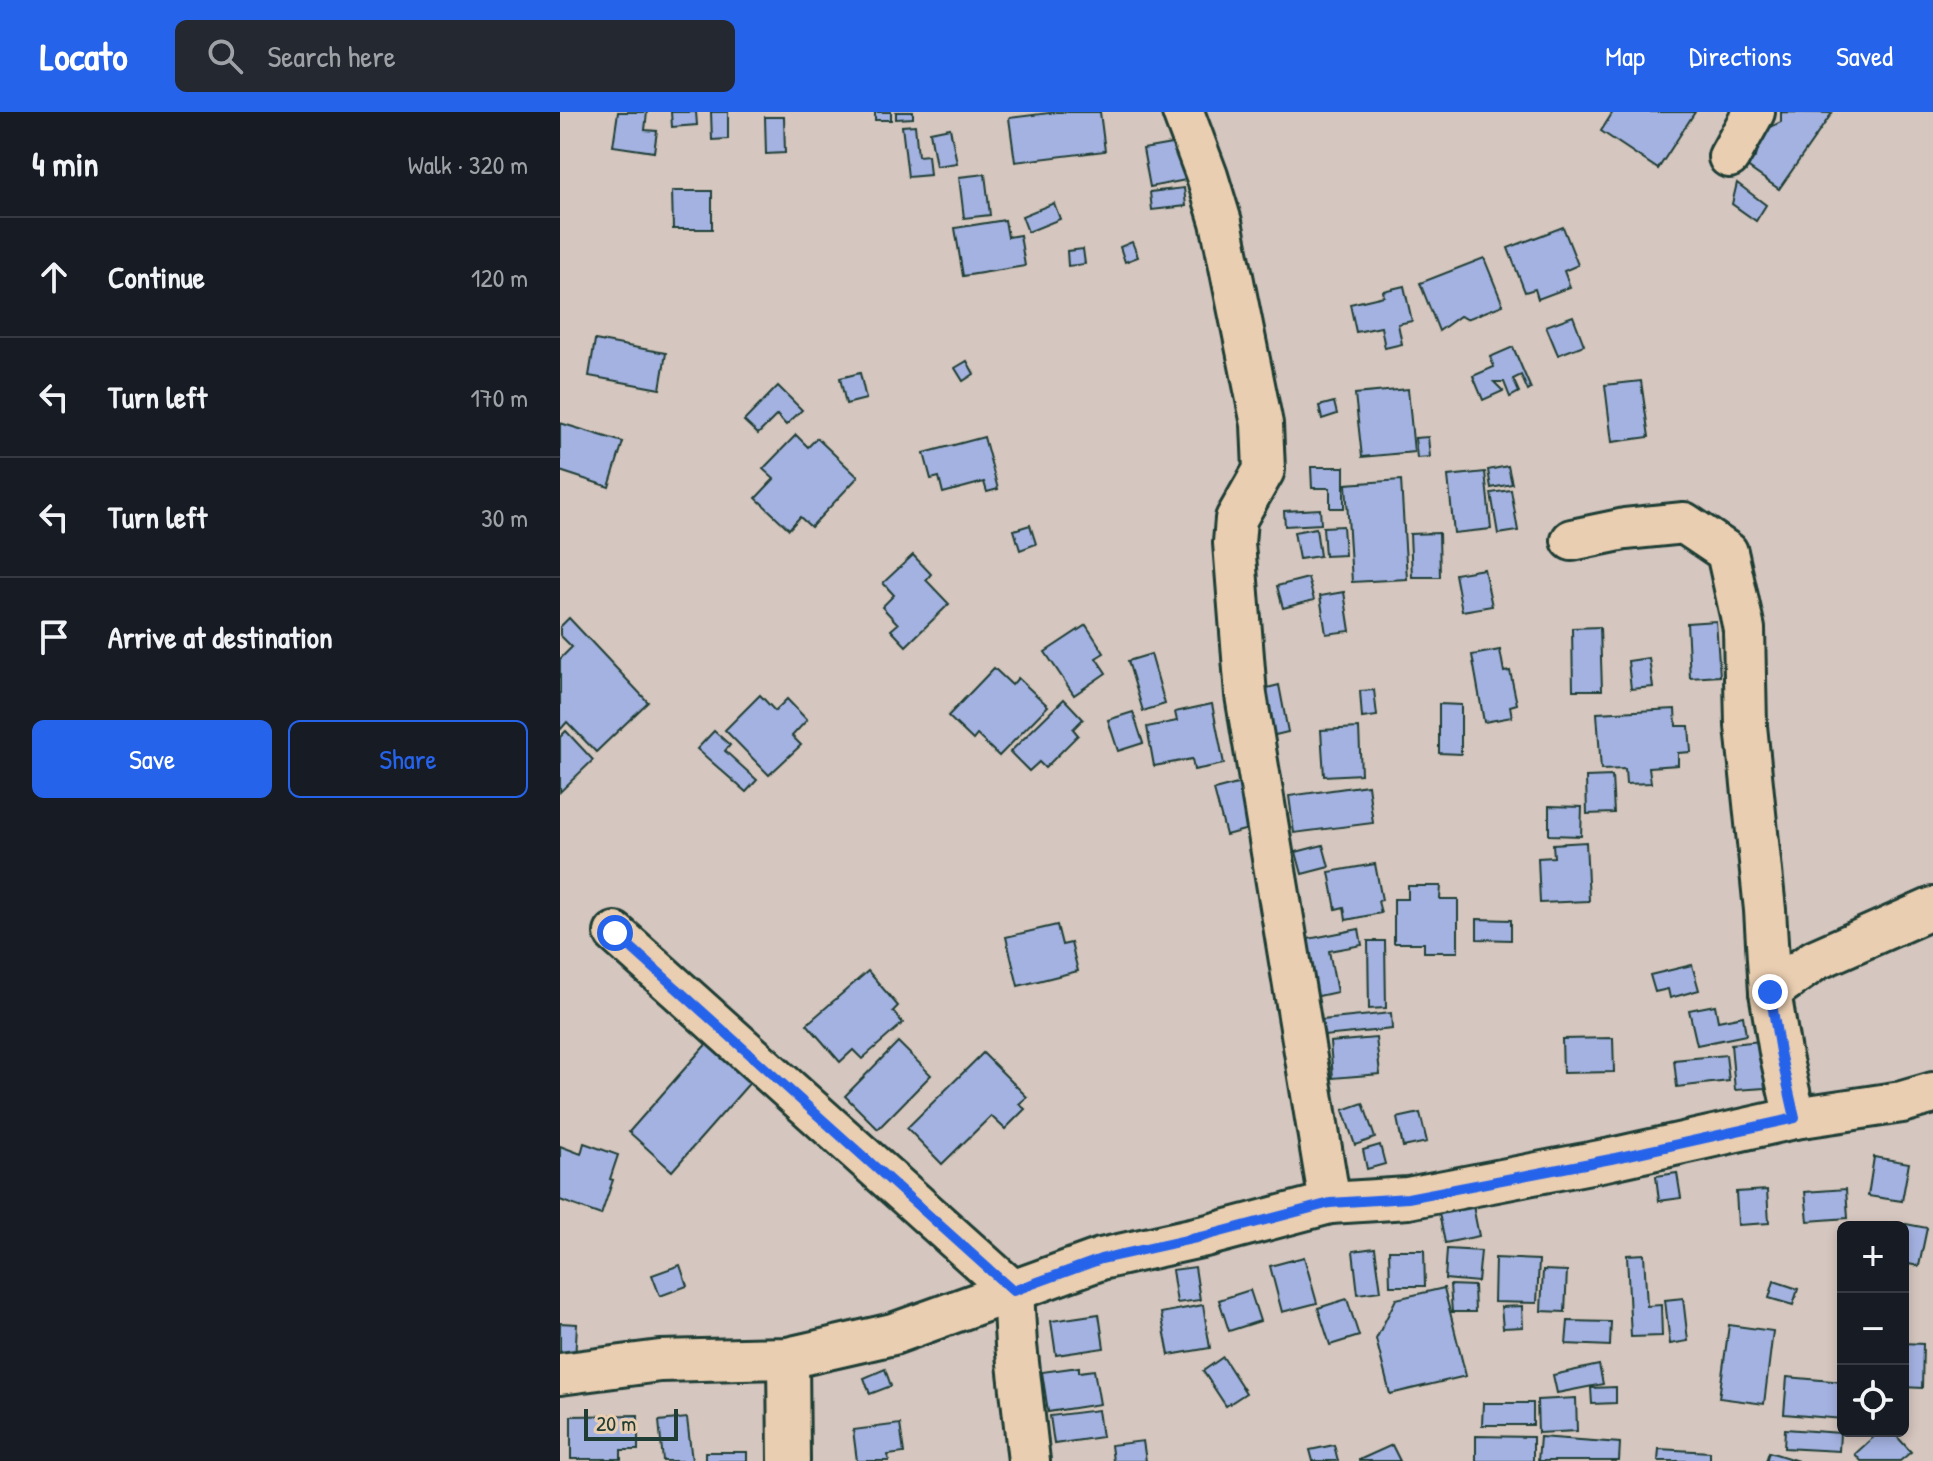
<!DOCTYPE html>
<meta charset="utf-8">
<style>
body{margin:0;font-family:"Patrick Hand",sans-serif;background:#242831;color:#f1f3f6}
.controls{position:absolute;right:24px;bottom:24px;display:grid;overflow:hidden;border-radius:12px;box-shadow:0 4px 12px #0003}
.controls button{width:72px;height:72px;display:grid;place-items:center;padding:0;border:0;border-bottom:2px solid #363941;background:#171b24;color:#f1f3f6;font:40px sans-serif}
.scale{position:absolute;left:24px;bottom:20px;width:94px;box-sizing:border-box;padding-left:8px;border:4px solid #1f3d34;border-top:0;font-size:22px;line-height:28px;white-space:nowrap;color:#1f3d34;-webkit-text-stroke:6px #eaceb1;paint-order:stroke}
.stop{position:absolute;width:24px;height:24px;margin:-18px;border:6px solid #2563eb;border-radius:50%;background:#fff}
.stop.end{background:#2563eb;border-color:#fff;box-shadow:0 2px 8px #0008}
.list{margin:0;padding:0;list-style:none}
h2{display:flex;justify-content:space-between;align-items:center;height:104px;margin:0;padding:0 32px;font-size:34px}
h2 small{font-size:26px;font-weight:400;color:#9ea1a6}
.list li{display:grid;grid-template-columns:52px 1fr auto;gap:24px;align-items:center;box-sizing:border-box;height:120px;padding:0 32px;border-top:2px solid #363941}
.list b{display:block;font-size:30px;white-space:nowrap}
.list em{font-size:26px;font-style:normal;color:#9ea1a6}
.actions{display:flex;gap:16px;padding:24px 32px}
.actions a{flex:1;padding:18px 0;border:2px solid #2563eb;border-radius:12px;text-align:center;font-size:28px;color:#2563eb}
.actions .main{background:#2563eb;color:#fff}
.icon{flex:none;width:44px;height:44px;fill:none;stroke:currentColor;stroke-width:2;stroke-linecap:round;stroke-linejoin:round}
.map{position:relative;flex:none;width:1373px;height:1349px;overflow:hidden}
header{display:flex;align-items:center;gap:48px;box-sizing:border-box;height:112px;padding:0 40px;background:#2563eb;color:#fff}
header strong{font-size:38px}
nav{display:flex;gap:44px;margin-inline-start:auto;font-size:28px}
.search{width:560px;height:72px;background:#242831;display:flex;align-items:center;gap:20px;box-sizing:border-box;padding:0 28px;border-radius:12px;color:#9ea1a6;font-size:30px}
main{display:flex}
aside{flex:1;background:#171b24}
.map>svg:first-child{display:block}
.building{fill:#a4b2e1;stroke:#1f3d34;stroke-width:2}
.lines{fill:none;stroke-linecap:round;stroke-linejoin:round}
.minor-casing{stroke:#1f3d34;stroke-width:46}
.minor{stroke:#eaceb1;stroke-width:40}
.route{stroke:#2563eb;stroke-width:10}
</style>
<header>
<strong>Locato</strong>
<div class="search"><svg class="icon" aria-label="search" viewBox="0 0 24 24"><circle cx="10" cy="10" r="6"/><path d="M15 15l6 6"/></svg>Search here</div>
<nav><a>Map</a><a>Directions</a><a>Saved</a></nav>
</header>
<main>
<aside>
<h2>4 min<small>Walk · 320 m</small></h2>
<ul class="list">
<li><svg class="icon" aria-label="ahead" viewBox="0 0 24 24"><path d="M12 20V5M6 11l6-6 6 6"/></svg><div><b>Continue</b></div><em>120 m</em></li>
<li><svg class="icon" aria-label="left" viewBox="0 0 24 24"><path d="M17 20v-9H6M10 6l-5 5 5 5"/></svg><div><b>Turn left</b></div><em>170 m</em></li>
<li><svg class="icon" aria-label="left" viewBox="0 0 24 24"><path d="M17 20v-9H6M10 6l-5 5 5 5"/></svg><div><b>Turn left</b></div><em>30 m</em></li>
<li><svg class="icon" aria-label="arrive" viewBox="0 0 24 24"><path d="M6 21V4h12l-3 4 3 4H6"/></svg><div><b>Arrive at destination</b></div></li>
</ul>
<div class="actions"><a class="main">Save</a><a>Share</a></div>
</aside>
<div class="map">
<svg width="1373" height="1349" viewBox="0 0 1373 1349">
<rect width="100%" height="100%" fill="#d5c6bf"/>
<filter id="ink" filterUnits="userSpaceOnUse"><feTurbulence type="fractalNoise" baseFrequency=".0125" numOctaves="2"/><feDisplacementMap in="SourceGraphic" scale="16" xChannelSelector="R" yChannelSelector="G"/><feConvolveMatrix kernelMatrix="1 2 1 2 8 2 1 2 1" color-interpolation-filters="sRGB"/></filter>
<g filter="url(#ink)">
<!-- building -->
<g class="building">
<path d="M58 0H87L85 18 97 19 94 40 53 34Z"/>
<path d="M111 0H136L137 13 112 15Z"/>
<path d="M151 0H168V27L152 28Z"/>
<rect x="315" y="0" width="16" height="8"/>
<path d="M336 0H353V6L336 7Z"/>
<path d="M497 0H540L545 39 455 50 449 6Z"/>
<path d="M1053 0H1135L1098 57 1041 19Z"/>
<path d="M1221 0 1272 1 1219 77 1183 52 1196 45 1201 20 1221 10Z"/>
<path d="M205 5H224L225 41 206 42Z"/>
<path d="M355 13 358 44 368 43 370 63 348 65 342 14Z"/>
<path d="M390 16 397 51 376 54 370 20Z"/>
<path d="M623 30 631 67 590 75 583 37Z"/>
<path d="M425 62 430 103 404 106 399 65Z"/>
<path d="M1177 71 1206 93 1196 109 1172 92Z"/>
<path d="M624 76 626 94 592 98 590 80Z"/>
<path d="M112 79H152V117H113Z"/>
<path d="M494 91 500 107 468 120 462 104Z"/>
<path d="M445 108 448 125 460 123 465 154 403 164 395 116Z"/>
<path d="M1003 115 1018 153 1004 159 1010 175 978 187 975 177 965 180 948 136Z"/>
<path d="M572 130 578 145 565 150 560 135Z"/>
<path d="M523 137 525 152 508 154 507 139Z"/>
<path d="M924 146 943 193 907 207 900 204 879 219 860 171Z"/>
<path d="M844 174 852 209 838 212 842 232 825 236 821 215 796 220 790 192 824 184 823 179Z"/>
<path d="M1013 204 1024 233 998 243 986 214Z"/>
<path d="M35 228 106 241 100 277 29 264Z"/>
<path d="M953 235 971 277 968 279 961 263 953 267 959 280 950 285 944 270H934L943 279 923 288 913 264 934 255 930 245Z"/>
<path d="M407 249 414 262 403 269 395 256Z"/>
<path d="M300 261 306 287 286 292 280 266Z"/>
<path d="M1081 269 1089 325 1052 330 1045 273Z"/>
<path d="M218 274 242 298 226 313 217 303 198 322 184 309Z"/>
<path d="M848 277 854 340 802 345 795 282Z"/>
<path d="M774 290 777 302 762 307 759 294Z"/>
<path d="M0 311 63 330 49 375 0 359Z"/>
<path d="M236 323 248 335 257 326 298 365 251 415 240 405 229 417 196 386 214 367 203 357Z"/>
<path d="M424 325 438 377 427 380 424 370 383 381 379 365 371 367 364 341Z"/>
<path d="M868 325 870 345 857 346 855 326Z"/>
<path d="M948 354 952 372 931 376 928 358Z"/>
<path d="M751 355H784V396H770V376H752Z"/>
<path d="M925 360 931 417 894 421 888 364Z"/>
<path d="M841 368 847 467 792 470 786 372Z"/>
<path d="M951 378 958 419 938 422 931 381Z"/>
<path d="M760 397 761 412 725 414 724 399Z"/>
<path d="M470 413 476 432 460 438 454 418Z"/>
<path d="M783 414 785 443 765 444 763 415Z"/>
<path d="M756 416 760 444 739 447 734 420Z"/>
<path d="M879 421 880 465H852L850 422Z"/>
<path d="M353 443 371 462 366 468 389 492 346 534 331 518 338 512 322 495 334 483 323 471Z"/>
<path d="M924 457 932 494 902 499 895 462Z"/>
<path d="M748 466 754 488 723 496 717 474Z"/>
<path d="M784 480 790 519 766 522 760 484Z"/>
<path d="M9 506 88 590 36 640 7 610 0 618V547L12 535 0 523V515Z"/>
<path d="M1156 509 1160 564 1130 566 1127 511Z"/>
<path d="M526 513 544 541 536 546 546 561 514 583 485 540Z"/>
<path d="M1040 515 1042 578H1013L1012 516Z"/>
<path d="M940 538 944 560 950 559 957 592 950 594 952 605 924 610 912 543Z"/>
<path d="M591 542 605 592 583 599 568 549Z"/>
<path d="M1089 546 1093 575 1071 577 1068 549Z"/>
<path d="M434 556 452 573 458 566 488 594 439 644 417 623 413 628 388 604Z"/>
<path d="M719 573 728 620 711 624 703 577Z"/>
<path d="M814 578 817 604 802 606 800 579Z"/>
<path d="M200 583 215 599 227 587 247 608 232 624 241 633 209 663 165 618Z"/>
<path d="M504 587 523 607 513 617 518 623 485 656 479 650 469 659 450 640Z"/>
<path d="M652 592 664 652 634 658 632 647 594 654 587 615 617 609 615 600Z"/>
<path d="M879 592 901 593V642L879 641Z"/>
<path d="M1115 597 1116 614H1129L1131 640 1118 641V653L1089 655 1091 671 1066 672 1065 657 1041 658 1037 601Z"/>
<path d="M573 600 583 631 558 639 548 608Z"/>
<path d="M799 616 801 662 764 664 761 618Z"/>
<path d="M6 619 33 648 0 680V625Z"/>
<path d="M154 619 170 633 165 639 197 668 186 680 137 637Z"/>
<path d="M1052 664 1054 701 1027 702 1026 665Z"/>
<path d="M689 669 699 703 685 706 688 717 666 723 654 678Z"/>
<path d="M808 673 813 711 734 721 729 684Z"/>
<path d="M989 694 1022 695 1021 724 989 723Z"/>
<path d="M1026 730 1029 789 980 791 978 746 994 745 993 732Z"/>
<path d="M763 733 769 755 742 762 736 740Z"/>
<path d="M815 752 822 788 818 789 821 801 786 808 784 795 776 797 769 760Z"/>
<path d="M848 774H881L880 787H898V840H864V831H834V787H848Z"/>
<path d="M917 807 951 808V828L917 827Z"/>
<path d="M497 813 502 833 511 831 518 859 458 874 446 825Z"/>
<path d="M799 817 802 833 769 839 777 880 754 885 743 828Z"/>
<path d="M808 829H825L826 896 809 897Z"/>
<path d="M1132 853 1139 878 1110 886 1108 877 1095 880 1090 863Z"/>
<path d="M308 859 338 894 333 899 343 911 302 947 293 938 280 950 247 912Z"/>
<path d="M1155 893 1158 909 1183 904 1186 923 1137 933 1129 898Z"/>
<path d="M831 901 832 917 764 924 762 908Z"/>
<path d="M816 926 820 962 773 966 770 930Z"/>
<path d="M1053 926 1054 960 1003 961 1002 927Z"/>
<path d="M149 929 193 967 112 1059 69 1020Z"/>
<path d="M1201 929 1205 976 1175 978 1171 932Z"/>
<path d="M338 930 371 963 318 1017 285 984Z"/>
<path d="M423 941 467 985 459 992 465 997 445 1017 431 1004 382 1052 347 1016Z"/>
<path d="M1166 943 1169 969 1117 975 1114 948Z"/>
<path d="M803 991 815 1026 795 1033 783 998Z"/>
<path d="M860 1001 867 1030 843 1035 837 1006Z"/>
<path d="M24 1031 58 1043 50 1067 53 1068 41 1103 0 1088V1034L21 1042Z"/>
<path d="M820 1033 825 1052 807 1057 803 1038Z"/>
<path d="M1314 1045 1349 1051 1342 1089 1308 1084Z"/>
<path d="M1117 1061 1121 1086 1099 1089 1096 1064Z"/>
<path d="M1286 1077 1288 1106 1248 1109 1245 1080Z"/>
<path d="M1207 1078 1209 1111 1178 1113 1176 1080Z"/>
<path d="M913 1094 919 1124 885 1131 879 1101Z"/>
<path d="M1346 1112 1367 1116 1359 1154 1343 1151Z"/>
<path d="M815 1136 821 1179 798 1182 793 1139Z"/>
<path d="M887 1137 921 1139 918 1170 885 1167Z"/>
<path d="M829 1138H864L865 1174H830Z"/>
<path d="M1084 1142 1087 1194 1101 1193 1102 1224 1071 1225 1067 1143Z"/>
<path d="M744 1145 757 1191 722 1200 710 1154Z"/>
<path d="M935 1146 979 1148 977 1191 934 1190Z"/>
<path d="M120 1153 127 1174 100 1184 92 1163Z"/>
<path d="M635 1155 640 1188 617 1191 612 1158Z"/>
<path d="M983 1158 1007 1159 1005 1200 981 1199Z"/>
<path d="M1214 1169 1238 1177 1233 1193 1209 1186Z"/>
<path d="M890 1173 914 1174 915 1200H892Z"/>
<path d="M884 1176 906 1264 830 1282 816 1227 836 1187Z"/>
<path d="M690 1178 700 1209 669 1219 659 1188Z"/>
<path d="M1123 1186 1128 1229 1110 1232 1105 1188Z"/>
<path d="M787 1187 799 1224 770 1233 758 1196Z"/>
<path d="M643 1193 650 1236 609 1243 601 1201Z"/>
<path d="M962 1194 963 1215 943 1216 941 1195Z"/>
<path d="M539 1202 544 1236 496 1243 491 1209Z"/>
<path d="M1008 1209 1051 1210 1050 1234 1006 1232Z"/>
<path d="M0 1211 17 1212 15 1248H0Z"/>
<path d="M1169 1213 1213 1219 1204 1292 1159 1286Z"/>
<path d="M1343 1231 1363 1232 1362 1276 1343 1275Z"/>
<path d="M663 1245 686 1281 666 1294 643 1259Z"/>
<path d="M1039 1253 1043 1272 997 1281 993 1263Z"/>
<path d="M519 1255V1260L534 1258 540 1292 488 1300 482 1260Z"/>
<path d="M325 1257 331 1274 310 1282 304 1266Z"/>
<path d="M1227 1265 1283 1270V1307L1224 1302Z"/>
<path d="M1056 1275V1291L1032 1292 1031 1276Z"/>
<path d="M1016 1286 1017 1319 978 1321 977 1288Z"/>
<path d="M923 1291H973V1313H922Z"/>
<path d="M538 1298 542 1325 494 1332 490 1304Z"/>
<path d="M78 1303V1338H61V1347H11V1304Z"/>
<path d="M127 1306 132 1349H103L99 1309Z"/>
<path d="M340 1312 344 1341 328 1343 329 1349H297L293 1318Z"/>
<path d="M1225 1317 1280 1321 1279 1339 1224 1336Z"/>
<path d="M1320 1319H1332L1351 1340 1340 1349H1301L1295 1342Z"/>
<path d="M916 1324 973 1325V1349H916Z"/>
<path d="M980 1325 1060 1331 1059 1349H978Z"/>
<path d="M583 1329 586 1349H553L551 1333Z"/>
<path d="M774 1333 778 1349H753L750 1338Z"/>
<path d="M832 1333 840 1349H799V1348Z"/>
<path d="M1099 1337 1150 1340V1349H1098Z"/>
<rect x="145" y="1340" width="42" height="9"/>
<path d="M1209 1340 1238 1349H1206Z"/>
</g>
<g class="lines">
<defs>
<g id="minor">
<path d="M623 0 647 64 661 110 702 312 704 358 676 407 674 431 686 583 770 1091"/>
<path d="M1169 45 1194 0"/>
<path d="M1012 428 1065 417 1124 411 1167 440 1184 517 1186 614 1205 798 1210 880 1220 940 1235 1006"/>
<path d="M55 821 453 1179 456 1233 469 1349"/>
<path d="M1210 880 1255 848 1373 796"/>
<path d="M228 1246 229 1349"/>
<path d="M0 1262 100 1249 228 1246 333 1222 541 1147 645 1124 770 1091 848 1086 1051 1047 1235 1006 1342 990 1373 981"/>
</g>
</defs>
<!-- minor casing -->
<use href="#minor" class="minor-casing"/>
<!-- minor -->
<use href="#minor" class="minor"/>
</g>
</g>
<g class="lines" filter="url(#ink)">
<!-- route -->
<path class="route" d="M55 821 453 1179 541 1147 645 1124 770 1091 848 1086 1051 1047 1235 1006 1220 940 1210 880"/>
</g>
</svg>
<div class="controls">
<button>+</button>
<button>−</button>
<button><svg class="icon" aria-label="locate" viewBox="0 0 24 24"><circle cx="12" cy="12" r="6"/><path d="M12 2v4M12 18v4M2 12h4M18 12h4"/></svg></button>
</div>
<div class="scale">20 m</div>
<div class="stop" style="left:55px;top:821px"></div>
<div class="stop end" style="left:1210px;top:880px"></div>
</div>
</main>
